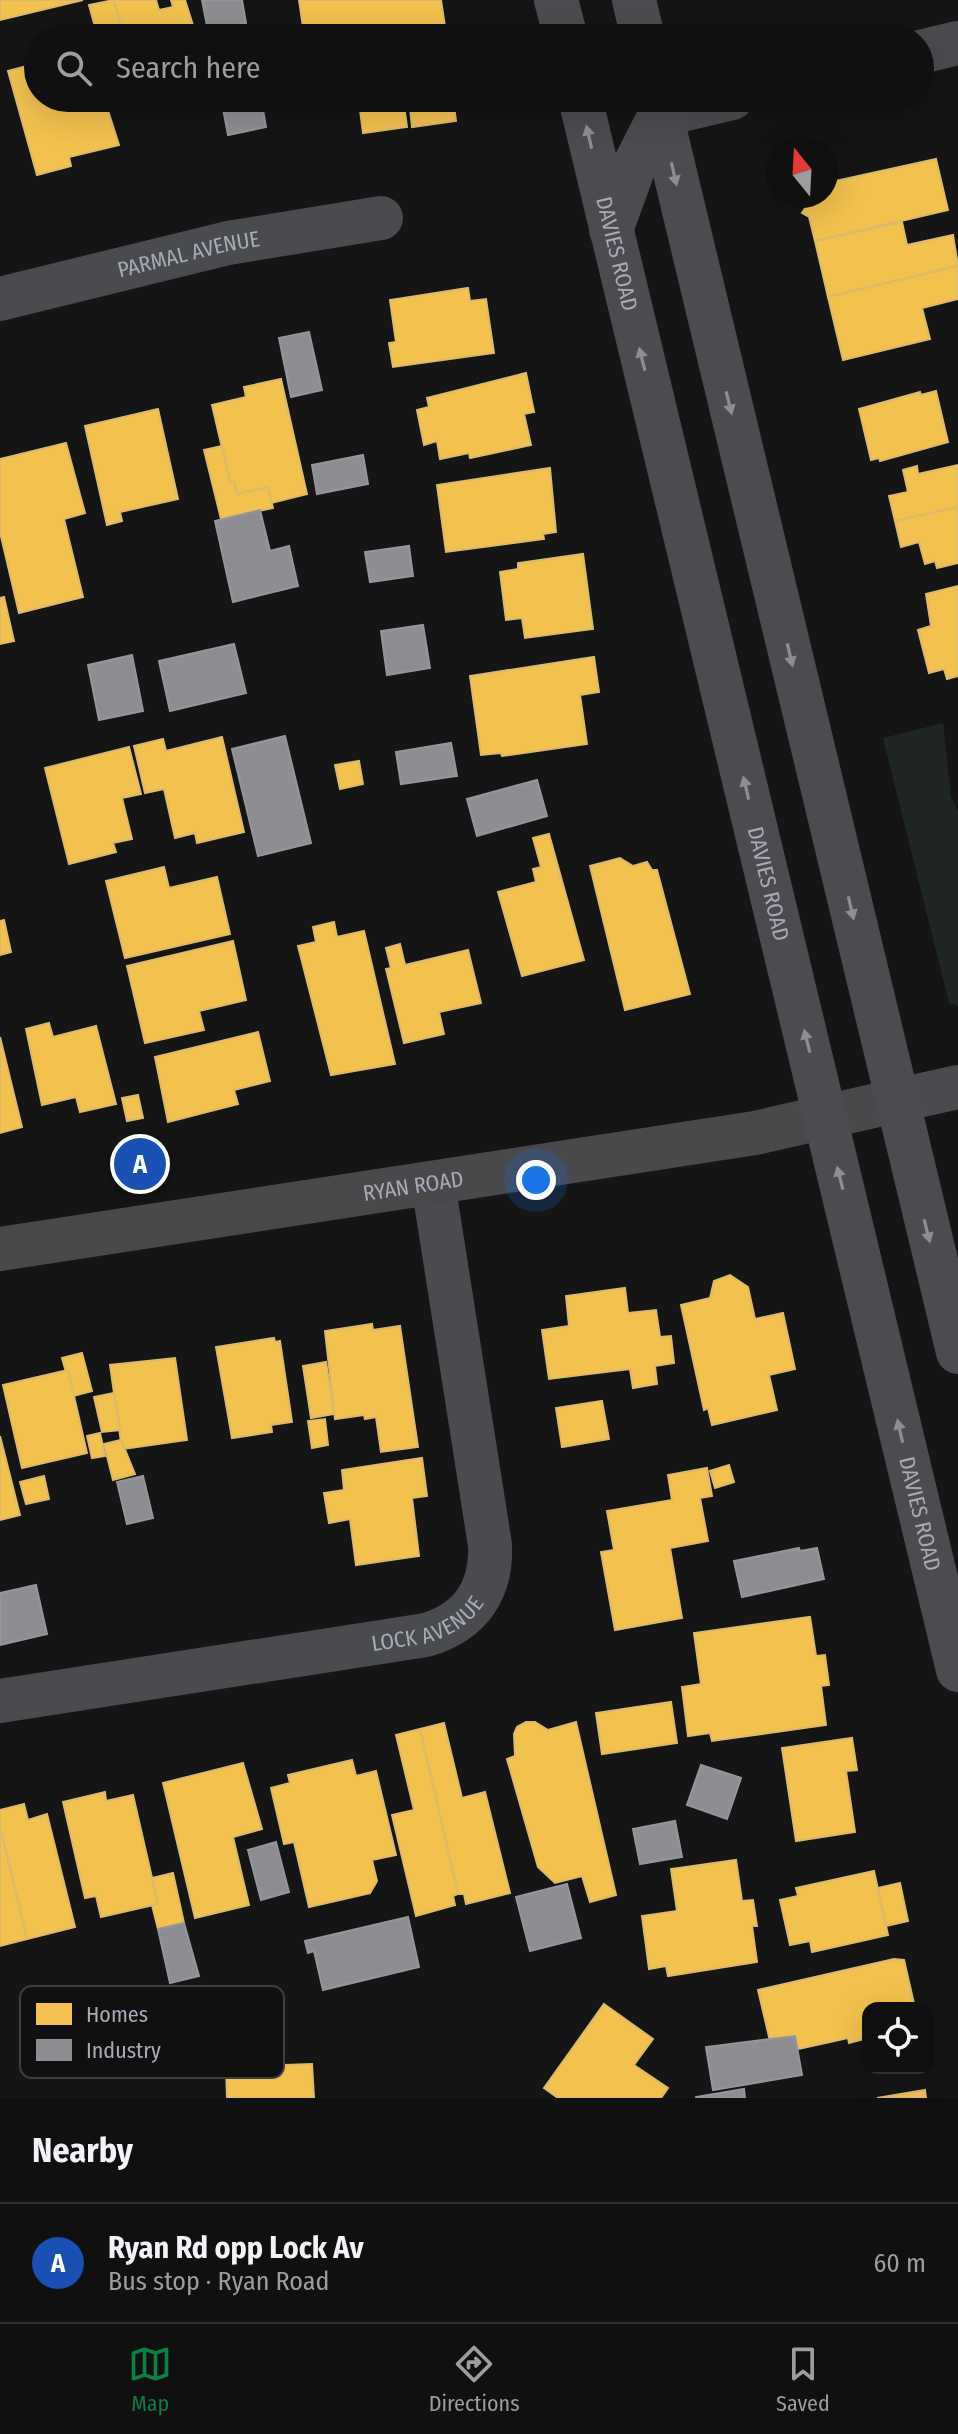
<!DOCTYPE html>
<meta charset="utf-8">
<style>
body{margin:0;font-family:"Fira Sans Condensed",sans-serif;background:#191919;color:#f1f3f6}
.controls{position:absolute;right:24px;bottom:24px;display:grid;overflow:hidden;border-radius:16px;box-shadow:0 8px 32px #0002}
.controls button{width:72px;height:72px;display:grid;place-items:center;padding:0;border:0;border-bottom:2px solid #303030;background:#101010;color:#f1f3f6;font:40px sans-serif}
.compass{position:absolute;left:766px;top:136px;width:72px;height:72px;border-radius:50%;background:#101010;box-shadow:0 8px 32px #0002;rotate:342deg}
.you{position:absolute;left:536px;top:1180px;width:28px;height:28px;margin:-20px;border:6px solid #fff;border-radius:50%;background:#1a73e8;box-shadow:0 0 0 12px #1a73e833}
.badge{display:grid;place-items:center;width:52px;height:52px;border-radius:50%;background:#0b8043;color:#fff;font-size:26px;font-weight:700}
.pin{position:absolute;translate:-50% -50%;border:4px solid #fff;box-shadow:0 2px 8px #0006}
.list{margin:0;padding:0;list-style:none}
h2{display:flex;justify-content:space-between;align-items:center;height:104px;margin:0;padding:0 32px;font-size:34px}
h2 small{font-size:26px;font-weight:400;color:#9c9d9f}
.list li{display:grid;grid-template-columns:52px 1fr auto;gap:24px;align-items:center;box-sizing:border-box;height:120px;padding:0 32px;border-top:2px solid #303030}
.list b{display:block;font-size:30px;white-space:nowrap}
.list p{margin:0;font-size:26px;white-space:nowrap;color:#9c9d9f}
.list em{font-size:26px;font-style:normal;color:#9c9d9f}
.icon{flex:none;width:44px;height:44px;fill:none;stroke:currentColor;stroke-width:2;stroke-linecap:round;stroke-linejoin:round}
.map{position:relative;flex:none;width:958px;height:2098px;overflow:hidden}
.search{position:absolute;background:#101010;box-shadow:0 8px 32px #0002;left:24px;right:24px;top:24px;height:88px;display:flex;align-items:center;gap:20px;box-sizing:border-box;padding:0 28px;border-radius:44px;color:#9c9d9f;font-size:30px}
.sheet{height:224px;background:#101010}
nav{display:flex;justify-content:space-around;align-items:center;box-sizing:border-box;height:112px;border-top:2px solid #303030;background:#101010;font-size:22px;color:#9c9d9f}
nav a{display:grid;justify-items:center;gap:4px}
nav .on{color:#0b8043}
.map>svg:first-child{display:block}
.green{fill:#1f2621}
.homes{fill:#f2c14e;stroke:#dcba6d;stroke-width:2}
.industry{fill:#8d8d92;stroke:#95969d;stroke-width:2}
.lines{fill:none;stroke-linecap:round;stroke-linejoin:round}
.street{stroke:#4a4b4e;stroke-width:44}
.secondary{stroke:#49494c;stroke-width:44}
.highway{stroke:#4c4c50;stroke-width:44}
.oneway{fill:#8c8e97}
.labels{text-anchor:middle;stroke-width:8;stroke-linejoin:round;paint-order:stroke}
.street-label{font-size:22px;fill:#a8aab6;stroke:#101011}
.key{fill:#101011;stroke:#3e3e43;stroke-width:2}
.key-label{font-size:22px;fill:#a8aab6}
</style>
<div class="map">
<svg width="958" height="2098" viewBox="0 0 958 2098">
<rect width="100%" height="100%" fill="#151516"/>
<!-- green -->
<path class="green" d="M943 723 951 797 958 811V1006L949 1003 883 738Z"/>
<!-- homes -->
<g class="homes">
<path d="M0 0H83L0 20Z"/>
<path d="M114 0H156L159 10 173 7 171 0H185L197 38H124Z"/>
<path d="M114 0 124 38H98L89 5Z"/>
<path d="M299 0H441L446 33 405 38H325L324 31 304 34Z"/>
<path d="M38 63V98H104L119 145 69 157 71 166 37 175 8 71Z"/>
<path d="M180 98H212V99L182 106Z"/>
<path d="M309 98H403L407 127 363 133 359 102 310 110Z"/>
<path d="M409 98H453L456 121 412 127Z"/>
<path d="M936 159 948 210 815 241 809 217 802 213 813 196H826V183Z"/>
<path d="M902 222 907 245 953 235 958 266 828 297 815 241Z"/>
<path d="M958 266V299L922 308 930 339 843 360 828 297Z"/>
<path d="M468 288 470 301 486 299 494 353 393 367 389 343 396 342 390 300Z"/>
<path d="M526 373 534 412 524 414 531 445 470 458 469 453 440 459 437 441 424 445 417 410 429 407 427 398Z"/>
<path d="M281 379 307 494 271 503 268 487 237 494 234 482H230L212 405 246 397 244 387Z"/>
<path d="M936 391 948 442 880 461 879 458 871 460 859 409 920 392 921 395Z"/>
<path d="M158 409 178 499 120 512 122 521 107 525 85 426Z"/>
<path d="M66 443 85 513 64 519 83 597 19 613 0 532V459Z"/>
<path d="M222 446 230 482H234L237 494 268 487 273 508 221 519 204 450Z"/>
<path d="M958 465V507L895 521 889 496 908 492 903 470 917 466 918 474Z"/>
<path d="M550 468 556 532 543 534 544 539 446 552 437 485Z"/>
<path d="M958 507V563L937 568 935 561 925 564 919 542 901 547 895 521Z"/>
<path d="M583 554 593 629 525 638 522 618 506 620 500 572 518 569V563Z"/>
<path d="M958 586V676L947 679 944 669 929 673 918 630 931 626 926 594Z"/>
<path d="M4 597 14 641 0 644V598Z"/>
<path d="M594 657 599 692 580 695 587 744 502 756 501 753 481 755 470 676Z"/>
<path d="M222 737 244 832 197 843 195 833 175 838 164 789 145 793 134 746 163 739 166 751Z"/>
<path d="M129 747 141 794 122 798 132 839 113 843 116 852 69 864 45 768Z"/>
<path d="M359 761 363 784 340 789 335 765Z"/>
<path d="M549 834 584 960 522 976 498 892 536 882 533 869 541 867 533 838Z"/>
<path d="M620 858 633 866 647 862 652 870H657L690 994 625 1010 590 866Z"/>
<path d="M164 867 169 888 217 877 230 934 125 958 106 881Z"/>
<path d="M4 920 11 952 0 955V921Z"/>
<path d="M334 922 337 937 364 931 395 1064 331 1075 298 946 316 942 313 927Z"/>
<path d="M233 941 246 1000 199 1011 204 1030 145 1043 127 966Z"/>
<path d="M400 944 405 965 468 950 481 1003 439 1012 444 1034 404 1043 386 969 391 968 386 948Z"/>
<path d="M49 1023 53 1037 96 1026 116 1104 80 1112 76 1097 42 1105 26 1029Z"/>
<path d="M258 1032 270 1081 234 1090 238 1104 168 1122 155 1057Z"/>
<path d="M0 1037 22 1127 0 1133Z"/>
<path d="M138 1095 143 1118 127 1121 122 1098Z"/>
<path d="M730 1275 748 1287 755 1319 783 1313 795 1369 769 1375 777 1410 712 1425 708 1408 704 1410 681 1305 710 1298 714 1281Z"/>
<path d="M625 1288 628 1313 656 1310 660 1337 671 1336 674 1363 655 1366 657 1384 633 1388 630 1369 549 1379 542 1330 569 1326 566 1296Z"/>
<path d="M372 1324 373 1330 400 1326 418 1447 381 1452 376 1417 365 1419 364 1415 335 1419 325 1331Z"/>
<path d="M274 1338 275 1342 280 1341 292 1422 271 1425 272 1432 232 1438 216 1347Z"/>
<path d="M82 1353 92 1391 73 1396 62 1358Z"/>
<path d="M175 1358 187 1440 122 1449 110 1365Z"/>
<path d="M326 1362 334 1414 311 1418 303 1366Z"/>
<path d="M68 1370 87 1453 22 1468 3 1385Z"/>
<path d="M114 1393 120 1430 102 1432 94 1397Z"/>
<path d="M602 1401 609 1439 562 1447 556 1408Z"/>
<path d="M325 1419 328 1445 312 1448 308 1421Z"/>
<path d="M100 1433 105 1456 92 1458 87 1436Z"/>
<path d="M0 1436 20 1515 0 1520Z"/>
<path d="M121 1440 135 1474 113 1480 104 1444Z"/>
<path d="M422 1458 427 1496 412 1498 419 1556 356 1565 350 1519 329 1523 324 1493 344 1490 342 1470Z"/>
<path d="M729 1465 734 1482 715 1488 710 1471Z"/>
<path d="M707 1468 712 1496 700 1498 708 1541 670 1548 682 1618 615 1630 601 1552 614 1550 607 1511 672 1500 668 1475Z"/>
<path d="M44 1476 49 1499 26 1504 20 1482Z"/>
<path d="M810 1617 816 1656 825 1655 829 1685 821 1686 826 1725 712 1741 710 1733 688 1736 682 1687 701 1684 694 1633Z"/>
<path d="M671 1702 677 1743 602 1754 596 1713Z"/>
<path d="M526 1722H535L548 1730 576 1722 616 1895 590 1902 582 1876 555 1883 538 1867 507 1759 515 1756 514 1734 517 1727Z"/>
<path d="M444 1723 462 1798 485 1792 510 1893 466 1904 464 1894H458L420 1729Z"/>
<path d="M420 1729 458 1894 453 1896 455 1905 416 1916 392 1815 414 1810 396 1735Z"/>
<path d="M852 1738 857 1770 846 1771 855 1832 796 1841 782 1748Z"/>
<path d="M352 1760 356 1776 376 1771 396 1855 372 1860 377 1881 370 1893 309 1907 294 1842 284 1844 271 1788 290 1783 288 1775Z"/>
<path d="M243 1763 262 1829 233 1837 249 1905 195 1918 163 1783Z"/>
<path d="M105 1792 106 1801 133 1795 158 1904 101 1917 96 1896 85 1898 63 1802Z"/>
<path d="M24 1804 28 1820 47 1814 75 1927 27 1939 0 1827V1810Z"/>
<path d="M0 1827 27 1939 0 1946Z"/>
<path d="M736 1860 742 1901 753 1900 757 1926H752L757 1962 668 1976 666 1966 649 1969 642 1916 677 1911 671 1869Z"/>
<path d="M874 1871 888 1935 812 1952 810 1941 790 1945 780 1900 798 1896 796 1888Z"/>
<path d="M173 1873 184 1923 158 1929 152 1905 158 1904 152 1878Z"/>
<path d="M900 1883 908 1921 886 1926 878 1888Z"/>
<path d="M894 1959 904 1960 915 2008H868V2038L849 2043 848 2038 798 2049 795 2036 770 2041 758 1990Z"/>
<path d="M604 2004 653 2039 634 2065 668 2088 661 2098H558L544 2088Z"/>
<path d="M312 2064 314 2098H227L226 2067Z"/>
<path d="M925 2090 926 2098H877Z"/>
</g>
<!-- industry -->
<g class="industry">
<path d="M202 0H242L246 23 208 31Z"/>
<path d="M221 98H261L266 127 228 135Z"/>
<path d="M309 332 322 390 291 397 279 338Z"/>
<path d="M363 455 368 484 317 494 312 465Z"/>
<path d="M260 510 270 551 289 546 298 586 233 602 215 521Z"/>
<path d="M409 546 413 576 370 582 365 552Z"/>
<path d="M423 625 430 668 387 675 381 631Z"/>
<path d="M234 644 246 693 170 711 159 661Z"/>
<path d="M132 655 143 711 99 720 88 665Z"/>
<path d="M285 736 311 843 258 856 232 749Z"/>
<path d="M451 743 457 776 401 784 396 752Z"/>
<path d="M537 780 547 816 477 836 467 799Z"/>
<path d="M143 1476 153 1518 127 1524 117 1482Z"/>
<path d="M799 1548 800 1551 817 1548 824 1579 742 1597 734 1561Z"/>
<path d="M36 1585 47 1634 0 1645V1593Z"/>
<path d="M701 1765 741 1778 727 1819 687 1805Z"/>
<path d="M675 1821 682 1857 640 1864 633 1829Z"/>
<path d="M276 1842 289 1892 261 1900 248 1850Z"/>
<path d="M567 1884 581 1938 530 1951 516 1897Z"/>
<path d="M408 1917 419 1967 323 1990 314 1951 308 1953 305 1941Z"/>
<path d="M184 1923 199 1976 170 1983 158 1929Z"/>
<path d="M795 2036 802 2075 713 2090 706 2047Z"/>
<path d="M744 2089 745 2098H696V2097Z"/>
</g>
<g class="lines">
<!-- street -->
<g class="street">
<path d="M920 52 958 43"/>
<path d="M660 115 732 98"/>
<path id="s1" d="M0 299 228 243 381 218"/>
<path d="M895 1101 958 1087"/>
<path id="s2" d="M0 1701 426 1635C470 1622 492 1591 490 1545L433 1183"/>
</g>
<!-- secondary -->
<path class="secondary" id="s3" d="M0 1249 755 1133 895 1101"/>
<!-- highway -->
<g class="highway">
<path d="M556 0 566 38"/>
<path d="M634 0 643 38"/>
<path id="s4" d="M580 98 958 1670"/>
<path d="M657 98 958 1352"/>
<path d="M611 230 635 164 660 115"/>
</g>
</g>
<!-- one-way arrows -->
<defs><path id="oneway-solid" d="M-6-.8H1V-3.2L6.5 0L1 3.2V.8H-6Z" transform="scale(2)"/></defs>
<g class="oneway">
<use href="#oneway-solid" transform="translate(589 137) rotate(-103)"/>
<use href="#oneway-solid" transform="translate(674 174) rotate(77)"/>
<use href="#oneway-solid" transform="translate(642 359) rotate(-104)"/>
<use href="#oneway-solid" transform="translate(729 403) rotate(76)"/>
<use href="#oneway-solid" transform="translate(790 655) rotate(77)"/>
<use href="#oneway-solid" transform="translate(746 788) rotate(-103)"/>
<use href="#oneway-solid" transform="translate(851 908) rotate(77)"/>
<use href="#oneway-solid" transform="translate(807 1041) rotate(-104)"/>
<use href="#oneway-solid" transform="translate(840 1178) rotate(-104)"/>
<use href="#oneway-solid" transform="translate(927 1231) rotate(76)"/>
<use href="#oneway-solid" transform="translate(900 1431) rotate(-103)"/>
</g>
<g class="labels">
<!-- street labels -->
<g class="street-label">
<text dy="8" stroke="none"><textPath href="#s1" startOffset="194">PARMAL AVENUE</textPath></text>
<text dy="8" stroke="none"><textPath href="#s4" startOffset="160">DAVIES ROAD</textPath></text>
<text dy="8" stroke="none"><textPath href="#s4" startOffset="808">DAVIES ROAD</textPath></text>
<text dy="8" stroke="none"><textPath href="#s3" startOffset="418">RYAN ROAD</textPath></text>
<text dy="8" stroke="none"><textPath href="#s4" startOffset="1456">DAVIES ROAD</textPath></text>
<text dy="8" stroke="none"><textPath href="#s2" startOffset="436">LOCK AVENUE</textPath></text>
</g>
</g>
<!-- legend -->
<rect x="20" y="1986" width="264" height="92" rx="12" class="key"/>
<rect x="36" y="2003" width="36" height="22" fill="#f2c14e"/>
<rect x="36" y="2039" width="36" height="22" fill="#8d8d92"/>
<g class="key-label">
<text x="86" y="2022">Homes</text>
<text x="86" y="2058">Industry</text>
</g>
</svg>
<div class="controls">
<button><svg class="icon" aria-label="locate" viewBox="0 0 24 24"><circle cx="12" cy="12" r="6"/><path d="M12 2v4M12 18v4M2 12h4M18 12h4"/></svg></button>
</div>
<svg class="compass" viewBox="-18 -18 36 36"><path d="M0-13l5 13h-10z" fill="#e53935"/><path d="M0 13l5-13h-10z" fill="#9c9d9f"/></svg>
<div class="you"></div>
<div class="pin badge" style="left:140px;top:1164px;background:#1a4fb4">A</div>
<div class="search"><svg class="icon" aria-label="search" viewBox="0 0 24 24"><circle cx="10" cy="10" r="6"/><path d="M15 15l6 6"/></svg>Search here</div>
</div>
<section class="sheet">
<h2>Nearby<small></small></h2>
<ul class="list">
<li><span class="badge" style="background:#1a4fb4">A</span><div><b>Ryan Rd opp Lock Av</b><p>Bus stop · Ryan Road</p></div><em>60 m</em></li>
</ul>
</section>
<nav>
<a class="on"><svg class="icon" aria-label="map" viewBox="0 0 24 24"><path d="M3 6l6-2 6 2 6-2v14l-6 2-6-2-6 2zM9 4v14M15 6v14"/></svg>Map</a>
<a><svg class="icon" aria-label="directions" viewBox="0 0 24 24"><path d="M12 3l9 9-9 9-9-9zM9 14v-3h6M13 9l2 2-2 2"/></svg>Directions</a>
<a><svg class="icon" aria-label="saved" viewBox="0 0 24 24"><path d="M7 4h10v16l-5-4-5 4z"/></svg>Saved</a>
</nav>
